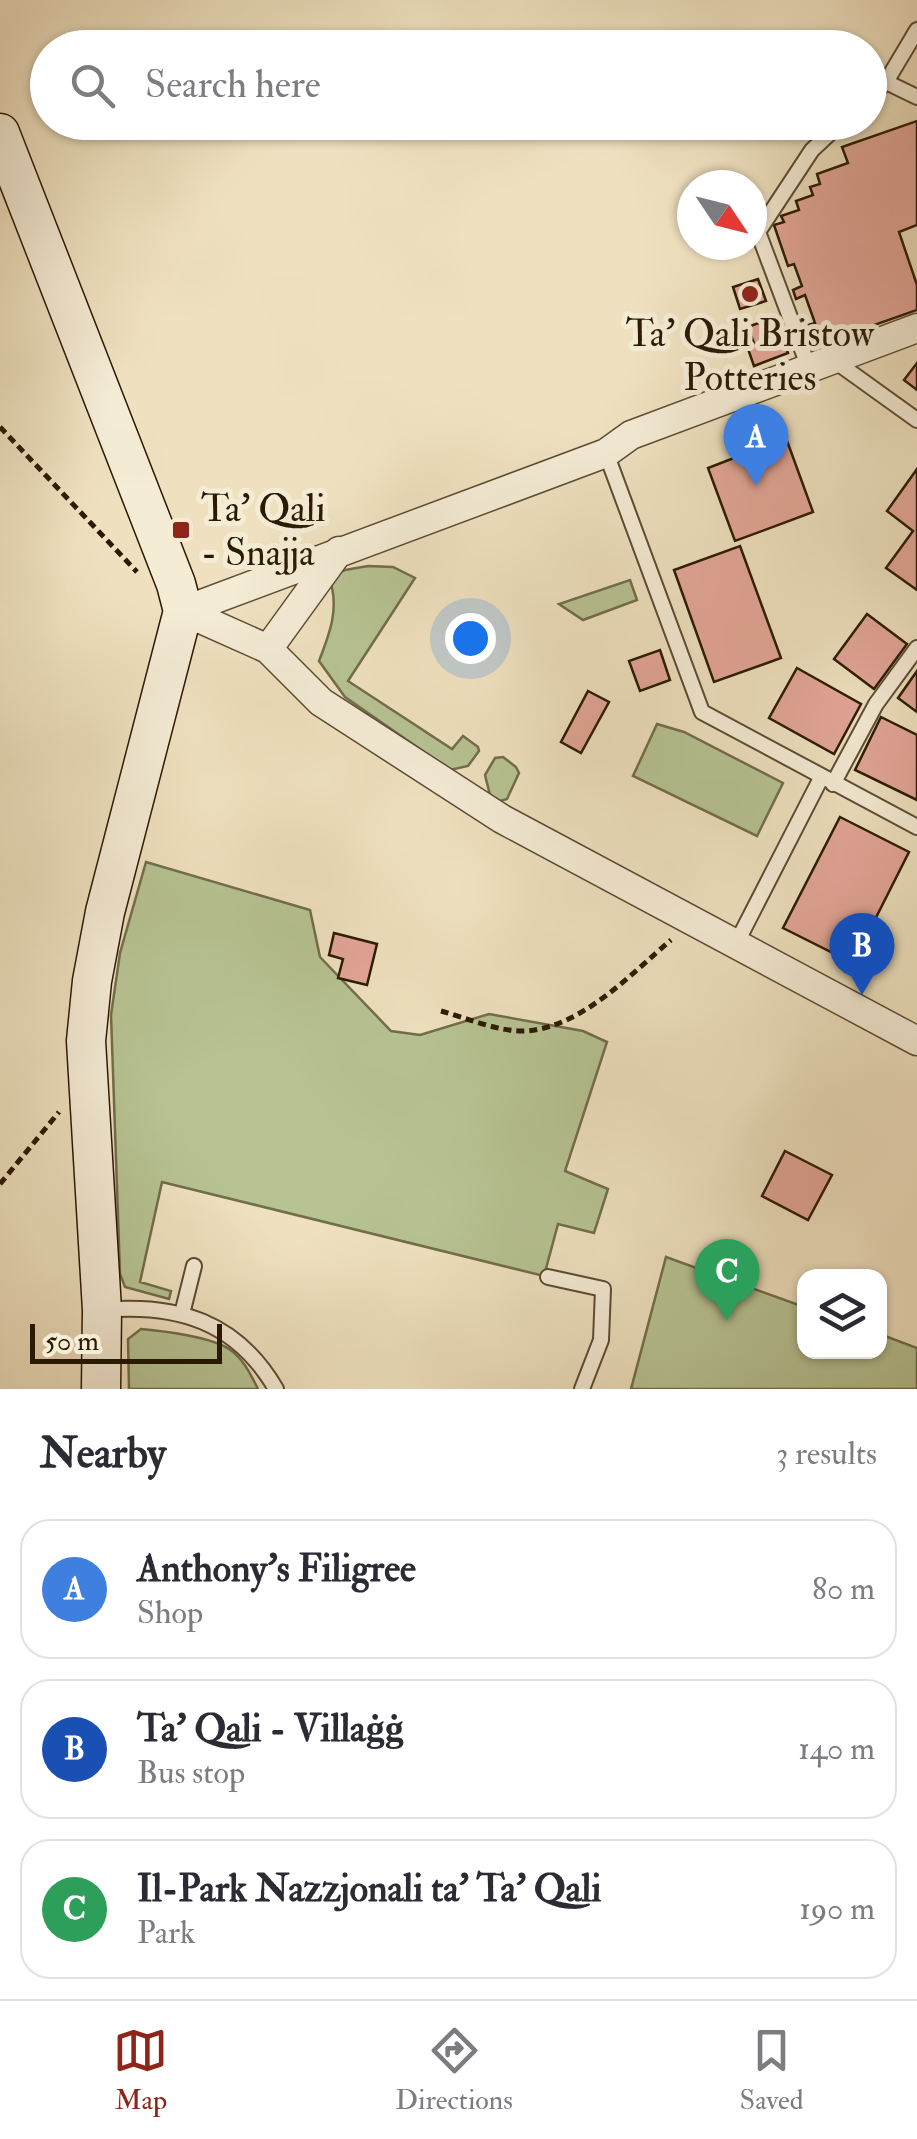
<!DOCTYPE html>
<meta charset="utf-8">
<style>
body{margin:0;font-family:"IM FELL Double Pica",serif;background:#f7f7f7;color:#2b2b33}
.controls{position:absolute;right:30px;bottom:30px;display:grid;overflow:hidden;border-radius:20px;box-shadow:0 2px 8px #0004}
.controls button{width:90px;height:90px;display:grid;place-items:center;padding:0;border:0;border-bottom:2px solid #e1e1e2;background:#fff;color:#2b2b33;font:50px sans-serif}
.compass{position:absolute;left:677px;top:170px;width:90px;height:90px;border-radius:50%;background:#fff;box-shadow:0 2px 8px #0004;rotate:125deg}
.scale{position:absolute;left:30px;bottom:25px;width:192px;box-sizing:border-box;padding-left:10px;border:5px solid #2b1a02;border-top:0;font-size:28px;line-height:35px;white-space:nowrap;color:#2b1a02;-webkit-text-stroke:8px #f5ecd6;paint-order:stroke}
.you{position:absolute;left:470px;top:638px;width:35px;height:35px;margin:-25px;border:8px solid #fff;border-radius:50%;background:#1a73e8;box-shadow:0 0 0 15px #1a73e833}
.badge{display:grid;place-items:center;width:65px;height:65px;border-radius:50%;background:#8f2418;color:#fff;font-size:32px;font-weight:700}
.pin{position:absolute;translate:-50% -82px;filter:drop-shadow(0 2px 5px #0008)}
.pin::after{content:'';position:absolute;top:52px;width:35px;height:30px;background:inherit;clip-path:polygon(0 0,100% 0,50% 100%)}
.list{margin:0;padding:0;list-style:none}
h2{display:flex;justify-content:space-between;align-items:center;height:130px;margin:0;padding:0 40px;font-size:42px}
h2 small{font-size:32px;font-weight:400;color:#7c7c81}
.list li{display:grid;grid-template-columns:65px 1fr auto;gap:30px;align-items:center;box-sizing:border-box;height:140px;margin:0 20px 20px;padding:0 20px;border:2px solid #e1e1e2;border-radius:30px}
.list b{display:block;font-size:38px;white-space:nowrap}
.list p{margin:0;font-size:32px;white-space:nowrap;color:#7c7c81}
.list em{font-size:32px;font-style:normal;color:#7c7c81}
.icon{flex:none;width:55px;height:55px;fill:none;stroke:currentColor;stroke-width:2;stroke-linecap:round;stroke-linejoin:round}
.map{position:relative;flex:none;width:917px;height:1389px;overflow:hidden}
.search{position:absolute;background:#fff;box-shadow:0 2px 8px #0004;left:30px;right:30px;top:30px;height:110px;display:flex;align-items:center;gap:25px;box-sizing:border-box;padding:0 35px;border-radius:55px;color:#7c7c81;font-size:38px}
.sheet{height:610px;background:#fff}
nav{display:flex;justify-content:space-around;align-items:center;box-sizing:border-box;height:140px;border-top:2px solid #e1e1e2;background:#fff;font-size:28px;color:#7c7c81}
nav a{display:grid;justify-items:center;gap:5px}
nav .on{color:#8f2418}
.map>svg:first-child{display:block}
.green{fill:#b7c393;stroke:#716e4a;stroke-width:2.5}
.building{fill:#e3a698;stroke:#2b1a02;stroke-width:2.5}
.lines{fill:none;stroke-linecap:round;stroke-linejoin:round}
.lane-casing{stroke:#5c4c32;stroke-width:18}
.street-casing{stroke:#5c4c32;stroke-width:31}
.secondary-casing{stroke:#2b1a02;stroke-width:41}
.path{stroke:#2b1a02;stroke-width:5;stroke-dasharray:8 5;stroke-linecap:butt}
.lane{stroke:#f5ecd6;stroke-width:14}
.street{stroke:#f5ecd6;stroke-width:28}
.secondary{stroke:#f5ecd6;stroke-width:38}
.poi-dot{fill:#8f2418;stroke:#f5ecd6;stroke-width:4}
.labels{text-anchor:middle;stroke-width:10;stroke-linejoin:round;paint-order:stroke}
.poi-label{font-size:38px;fill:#2b1a02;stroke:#f5ecd6}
</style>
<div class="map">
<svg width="917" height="1389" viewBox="0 0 917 1389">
<rect width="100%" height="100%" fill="#efe1c0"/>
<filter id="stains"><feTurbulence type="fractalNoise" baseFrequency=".002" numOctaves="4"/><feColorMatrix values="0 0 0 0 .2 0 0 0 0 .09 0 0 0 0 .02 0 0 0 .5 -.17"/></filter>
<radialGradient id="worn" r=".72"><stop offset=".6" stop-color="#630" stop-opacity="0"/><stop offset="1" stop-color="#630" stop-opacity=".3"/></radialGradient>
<!-- green -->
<g class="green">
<path d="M368 566 393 567 415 578 348 681 452 749 463 736 478 747 479 751 468 766 450 770 345 697 319 661C330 633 340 607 329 577L345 570Z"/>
<path d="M630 580 637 600 583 620 559 604Z"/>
<path d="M657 724 684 732 783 783 757 836 633 776Z"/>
<path d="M503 757 516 767 519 773 507 799 500 801 490 795 485 775 495 758Z"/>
<path d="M146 862 310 910 320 957 391 1031 420 1035 489 1014 583 1031 607 1042 565 1171 608 1189 594 1233 558 1224 544 1276 162 1182 140 1282 171 1291 169 1299 125 1287 120 1274 111 1015 120 953Z"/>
<path d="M666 1257 804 1307V1352H880V1334L917 1348V1389H631Z"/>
<path d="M141 1329C164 1331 211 1337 229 1349 243 1358 251 1375 258 1389H129L128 1339Z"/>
</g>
<!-- building -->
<g class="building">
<path d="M917 121V225L899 232 917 285V310L815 346 808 325 815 323 805 295 796 299 793 290 802 286 794 264 788 266 774 225 784 222 781 216 799 210 796 201 813 195 810 187 820 184 817 174 848 163 842 147Z"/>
<path d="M758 279 766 301 740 309 733 287Z"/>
<path d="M774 317 788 353 754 366 747 346 754 343 748 327Z"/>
<path d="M917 363V390L904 380Z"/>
<path d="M786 438 813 512 735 541 708 468Z"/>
<path d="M917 469V590L886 568 913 531 887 511Z"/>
<path d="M740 546 781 658 714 682 674 570Z"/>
<path d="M867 614 907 644 874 689 834 659Z"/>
<path d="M660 650 670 680 640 691 629 661Z"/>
<path d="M797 668 861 704 834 754 769 718Z"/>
<path d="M917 671V712L898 698Z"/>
<path d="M588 691 609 702 581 753 561 742Z"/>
<path d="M881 717 917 735V800L855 770Z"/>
<path d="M840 817 909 852 853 963 783 928Z"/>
<path d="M334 933 377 944 367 985 338 978 343 959 329 955Z"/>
<path d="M785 1151 832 1175 808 1220 762 1196Z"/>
</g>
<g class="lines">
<defs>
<g id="lane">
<path d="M886 82 917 97"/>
<path d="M870 97 886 82 917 30"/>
<path d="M832 359 917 420"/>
<path d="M809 368 758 232 812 150 842 122"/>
<path d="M606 453 702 712 917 827"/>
<path d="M833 784 876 704 917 648"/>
<path d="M736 944 821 778"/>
<path d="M548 1277 603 1289 601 1340 582 1389"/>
<path d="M102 1310C178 1303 237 1322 276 1389"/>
<path d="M182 1314 194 1266"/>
</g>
<g id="street">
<path d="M183 611 268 649 321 702 502 819 917 1041"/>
<path d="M183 611 606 453 631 435 917 328"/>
<path d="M268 649 339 551"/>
</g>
<path id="secondary" d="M0 133 176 584 183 611 105 912 92 981 86 1041 102 1310 101 1389"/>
</defs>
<!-- lane casing -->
<use href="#lane" class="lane-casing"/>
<!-- street casing -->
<use href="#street" class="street-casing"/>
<!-- secondary casing -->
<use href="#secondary" class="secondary-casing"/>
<!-- path -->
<g class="path">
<path d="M0 427 137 572"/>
<path d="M441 1011C466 1018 499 1032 525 1031 581 1028 631 974 671 940"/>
<path d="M0 1184 59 1112"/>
</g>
<!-- lane -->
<use href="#lane" class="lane"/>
<!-- street -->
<use href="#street" class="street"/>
<!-- secondary -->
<use href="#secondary" class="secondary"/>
</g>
<!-- markers -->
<g class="poi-dot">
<circle cx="750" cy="294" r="10"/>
<rect x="171" y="520" width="20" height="20" rx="5"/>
</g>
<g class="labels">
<!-- poi labels -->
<g class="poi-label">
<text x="750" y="346">Ta' Qali Bristow<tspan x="750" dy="44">Potteries</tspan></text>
<text x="201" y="521" text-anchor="start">Ta' Qali<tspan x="201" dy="44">- Snajja</tspan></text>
</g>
</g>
<rect width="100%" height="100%" filter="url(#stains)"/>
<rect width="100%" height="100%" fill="url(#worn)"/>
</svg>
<div class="controls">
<button><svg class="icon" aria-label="layers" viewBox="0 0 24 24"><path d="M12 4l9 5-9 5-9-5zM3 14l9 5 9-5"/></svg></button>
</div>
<svg class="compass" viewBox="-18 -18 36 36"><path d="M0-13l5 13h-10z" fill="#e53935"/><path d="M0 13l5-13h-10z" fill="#7c7c81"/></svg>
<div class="scale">50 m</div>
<div class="you"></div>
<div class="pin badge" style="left:756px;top:486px;background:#3f7fe0">A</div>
<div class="pin badge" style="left:862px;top:995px;background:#1a4fb4">B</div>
<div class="pin badge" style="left:727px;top:1321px;background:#2e9e5b">C</div>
<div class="search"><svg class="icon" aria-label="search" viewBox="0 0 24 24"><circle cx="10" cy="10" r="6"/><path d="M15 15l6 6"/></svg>Search here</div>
</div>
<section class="sheet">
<h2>Nearby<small>3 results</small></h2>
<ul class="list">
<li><span class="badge" style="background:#3f7fe0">A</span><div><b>Anthony's Filigree</b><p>Shop</p></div><em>80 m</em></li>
<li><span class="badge" style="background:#1a4fb4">B</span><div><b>Ta' Qali - Villaġġ</b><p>Bus stop</p></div><em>140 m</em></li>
<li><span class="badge" style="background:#2e9e5b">C</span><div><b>Il-Park Nazzjonali ta' Ta' Qali</b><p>Park</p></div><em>190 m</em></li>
</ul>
</section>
<nav>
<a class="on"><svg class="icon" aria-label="map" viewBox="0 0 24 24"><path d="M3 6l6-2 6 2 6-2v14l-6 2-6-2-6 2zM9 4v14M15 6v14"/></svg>Map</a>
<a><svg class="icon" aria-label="directions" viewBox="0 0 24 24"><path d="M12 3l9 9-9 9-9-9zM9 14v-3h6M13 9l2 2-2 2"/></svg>Directions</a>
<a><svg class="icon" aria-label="saved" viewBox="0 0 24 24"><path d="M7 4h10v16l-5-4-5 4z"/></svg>Saved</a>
</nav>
